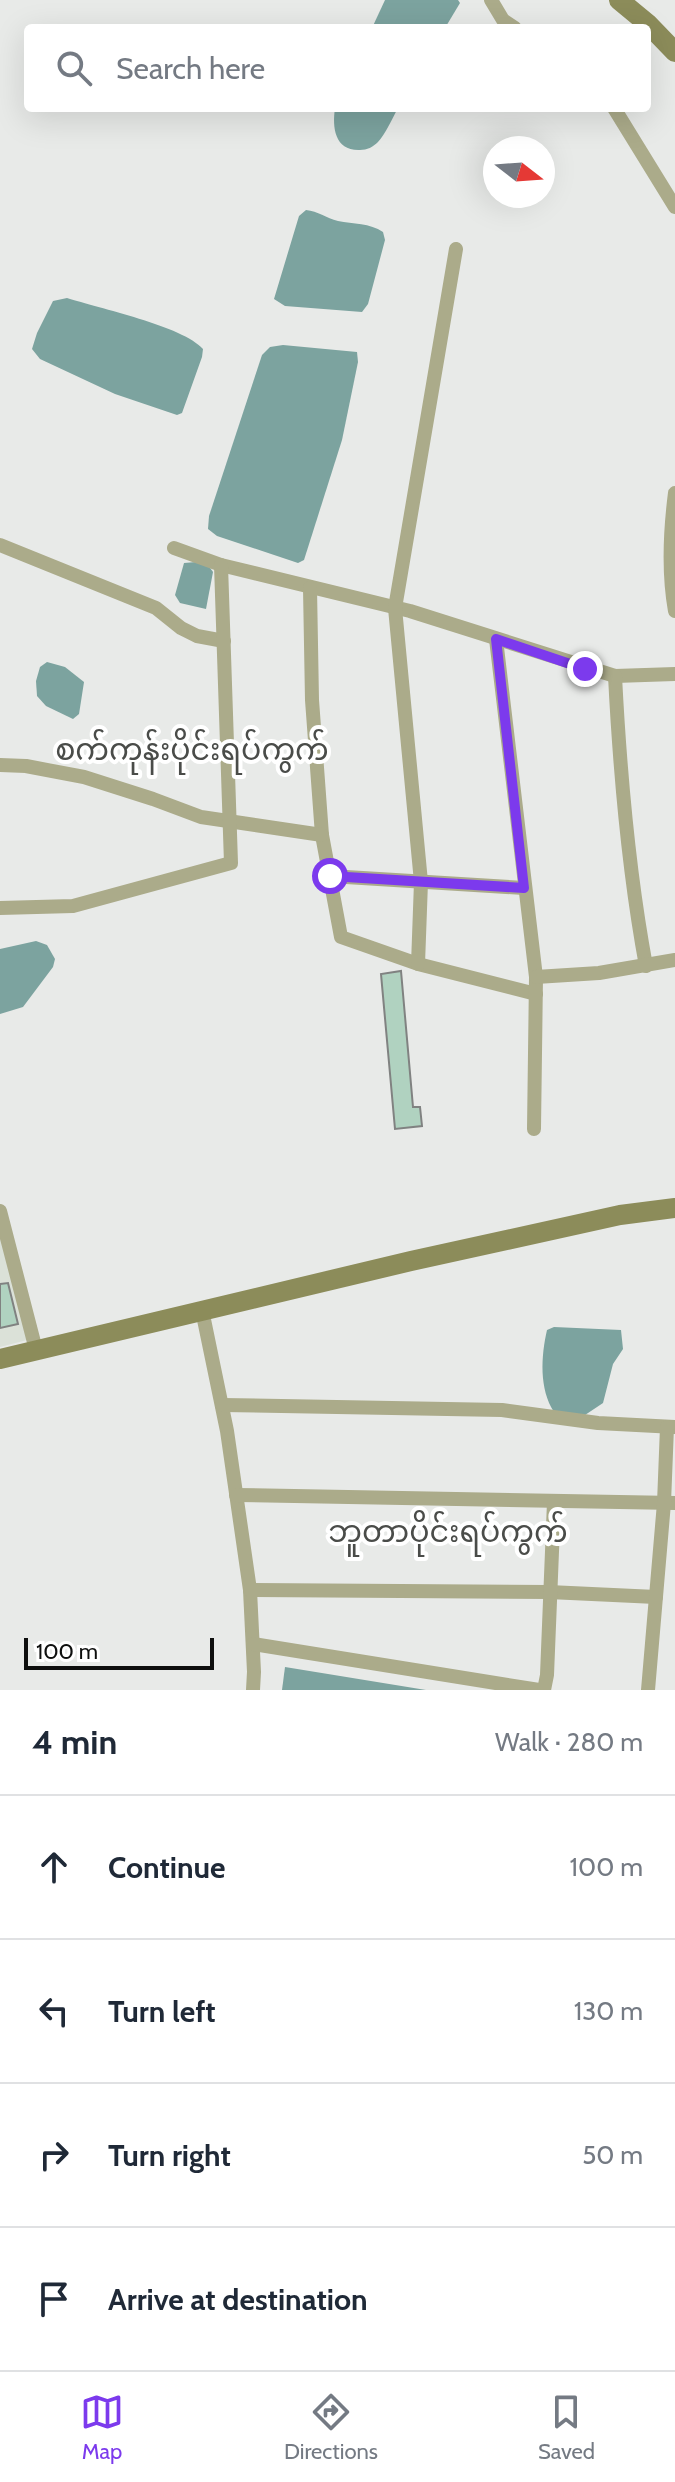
<!DOCTYPE html>
<meta charset="utf-8">
<style>
body{margin:0;font-family:Cabin,"Noto Sans Myanmar",sans-serif;background:#f2f2f3;color:#1f2937}
.compass{position:absolute;left:483px;top:136px;width:72px;height:72px;border-radius:50%;background:#fff;box-shadow:0 8px 32px #0002;rotate:107deg}
.scale{position:absolute;left:24px;bottom:20px;width:190px;box-sizing:border-box;padding-left:8px;border:4px solid #0e0f0e;border-top:0;font-size:22px;line-height:28px;white-space:nowrap;color:#0e0f0e;-webkit-text-stroke:6px #fff;paint-order:stroke}
.stop{position:absolute;width:24px;height:24px;margin:-18px;border:6px solid #7c3aed;border-radius:50%;background:#fff}
.stop.end{background:#7c3aed;border-color:#fff;box-shadow:0 2px 8px #0008}
.list{margin:0;padding:0;list-style:none}
h2{display:flex;justify-content:space-between;align-items:center;height:104px;margin:0;padding:0 32px;font-size:34px}
h2 small{font-size:26px;font-weight:400;color:#747a83}
.list li{display:grid;grid-template-columns:52px 1fr auto;gap:24px;align-items:center;box-sizing:border-box;height:144px;padding:0 32px;border-top:2px solid #e0e1e3}
.list b{display:block;font-size:30px;white-space:nowrap}
.list em{font-size:26px;font-style:normal;color:#747a83}
.icon{flex:none;width:44px;height:44px;fill:none;stroke:currentColor;stroke-width:2;stroke-linecap:round;stroke-linejoin:round}
.map{position:relative;flex:none;width:675px;height:1690px;overflow:hidden}
.search{position:absolute;background:#fff;box-shadow:0 8px 32px #0002;left:24px;right:24px;top:24px;height:88px;display:flex;align-items:center;gap:20px;box-sizing:border-box;padding:0 28px;border-radius:8px;color:#747a83;font-size:30px}
.sheet{height:680px;background:#fff}
nav{display:flex;justify-content:space-around;align-items:center;box-sizing:border-box;height:112px;border-top:2px solid #e0e1e3;background:#fff;font-size:22px;color:#747a83}
nav a{display:grid;justify-items:center;gap:4px}
nav .on{color:#7c3aed}
.map>svg:first-child{display:block}
.built{fill:#dbe1d8}
.water{fill:#7ca39f}
.building{fill:#b0d2c0;stroke:#808281;stroke-width:2}
.lines{fill:none;stroke-linecap:round;stroke-linejoin:round}
.street{stroke:#abab8a;stroke-width:14}
.secondary{stroke:#8c8c5a;stroke-width:20}
.route{stroke:#7c3aed;stroke-width:10}
.labels{text-anchor:middle;stroke-width:8;stroke-linejoin:round;paint-order:stroke}
.quarter-label{font-size:30px;fill:#4a4c49;stroke:#fff}
</style>
<div class="map">
<svg width="675" height="1690" viewBox="0 0 675 1690">
<rect width="100%" height="100%" fill="#e8eae8"/>
<!-- built -->
<path class="built" d="M0 1235 27 1340 0 1347Z"/>
<!-- water -->
<g class="water">
<path d="M385 0H458L460 3 445 28H372Z"/>
<path d="M335 108H398C392 119 386 133 378 142 373 147 367 150 360 150 335 151 332 128 335 108Z"/>
<path d="M306 210C318 211 326 218 338 221 353 224 370 223 383 232L385 240 368 304 362 312 285 306 274 299 299 216Z"/>
<path d="M67 298C98 308 183 326 203 349L202 357 182 413 177 415 115 394 40 359 32 349 37 333 53 301Z"/>
<path d="M283 345 357 352 358 362 342 440 304 560 298 563 217 536 208 529 209 516 262 355 270 347Z"/>
<path d="M196 562 208 565 213 572 206 609 180 603 175 595 184 563Z"/>
<path d="M47 662 65 667 84 682 79 714 73 719 46 706 37 696 36 681 40 667Z"/>
<path d="M36 941 47 945 55 959 53 967 23 1007 0 1014V949Z"/>
<path d="M554 1327 621 1330 623 1349 613 1364 603 1403 582 1417 554 1412C539 1389 541 1356 547 1330Z"/>
<path d="M285 1667 426 1690H282Z"/>
</g>
<!-- building -->
<g class="building">
<path d="M401 971 413 1107H420L422 1126 395 1129 381 974Z"/>
<path d="M8 1283 18 1324 0 1328V1284Z"/>
</g>
<g class="lines">
<!-- street -->
<g class="street">
<path d="M491 0 503 20 515 28"/>
<path d="M614 108 675 207"/>
<path d="M675 493C670 532 668 572 675 611"/>
<path d="M0 545 156 608 181 628 197 636 224 641"/>
<path d="M174 548 221 565 410 611 615 676 675 674"/>
<path d="M310 588 312 700 322 835 341 937 418 964 536 994"/>
<path d="M496 639 536 977 534 1129"/>
<path d="M615 676C620 774 628 869 646 966"/>
<path d="M0 765 26 766 84 777 153 799 201 817 322 835"/>
<path d="M330 876 524 888"/>
<path d="M0 908 73 906 231 863 221 565"/>
<path d="M418 964 421 882 395 608 456 249"/>
<path d="M536 977 599 973 675 960"/>
<path d="M0 1211 36 1350"/>
<path d="M202 1310 227 1431 250 1590 254 1672 253 1690"/>
<path d="M222 1405 502 1410 598 1423 675 1427"/>
<path d="M236 1495 675 1503"/>
<path d="M250 1590 549 1592 656 1597"/>
<path d="M253 1644 539 1690"/>
<path d="M544 1690 547 1675 554 1502"/>
<path d="M648 1690 664 1503 667 1427"/>
</g>
<!-- secondary -->
<g class="secondary">
<path d="M619 0 648 24 675 52"/>
<path d="M0 1359 411 1261 620 1215 675 1208"/>
</g>
</g>
<g class="lines">
<!-- route -->
<path class="route" d="M330 876 524 888 496 639 585 669"/>
</g>
<g class="labels">
<!-- quarter labels -->
<g class="quarter-label">
<text x="192" y="760">စက်ကုန်းပိုင်းရပ်ကွက်</text>
<text x="448" y="1542">ဘူတာပိုင်းရပ်ကွက်</text>
</g>
</g>
</svg>
<svg class="compass" viewBox="-18 -18 36 36"><path d="M0-13l5 13h-10z" fill="#e53935"/><path d="M0 13l5-13h-10z" fill="#747a83"/></svg>
<div class="scale">100 m</div>
<div class="stop" style="left:330px;top:876px"></div>
<div class="stop end" style="left:585px;top:669px"></div>
<div class="search"><svg class="icon" aria-label="search" viewBox="0 0 24 24"><circle cx="10" cy="10" r="6"/><path d="M15 15l6 6"/></svg>Search here</div>
</div>
<section class="sheet">
<h2>4 min<small>Walk · 280 m</small></h2>
<ul class="list">
<li><svg class="icon" aria-label="ahead" viewBox="0 0 24 24"><path d="M12 20V5M6 11l6-6 6 6"/></svg><div><b>Continue</b></div><em>100 m</em></li>
<li><svg class="icon" aria-label="left" viewBox="0 0 24 24"><path d="M17 20v-9H6M10 6l-5 5 5 5"/></svg><div><b>Turn left</b></div><em>130 m</em></li>
<li><svg class="icon" aria-label="right" viewBox="0 0 24 24"><path d="M7 20v-9h11M14 6l5 5-5 5"/></svg><div><b>Turn right</b></div><em>50 m</em></li>
<li><svg class="icon" aria-label="arrive" viewBox="0 0 24 24"><path d="M6 21V4h12l-3 4 3 4H6"/></svg><div><b>Arrive at destination</b></div></li>
</ul>
</section>
<nav>
<a class="on"><svg class="icon" aria-label="map" viewBox="0 0 24 24"><path d="M3 6l6-2 6 2 6-2v14l-6 2-6-2-6 2zM9 4v14M15 6v14"/></svg>Map</a>
<a><svg class="icon" aria-label="directions" viewBox="0 0 24 24"><path d="M12 3l9 9-9 9-9-9zM9 14v-3h6M13 9l2 2-2 2"/></svg>Directions</a>
<a><svg class="icon" aria-label="saved" viewBox="0 0 24 24"><path d="M7 4h10v16l-5-4-5 4z"/></svg>Saved</a>
</nav>
